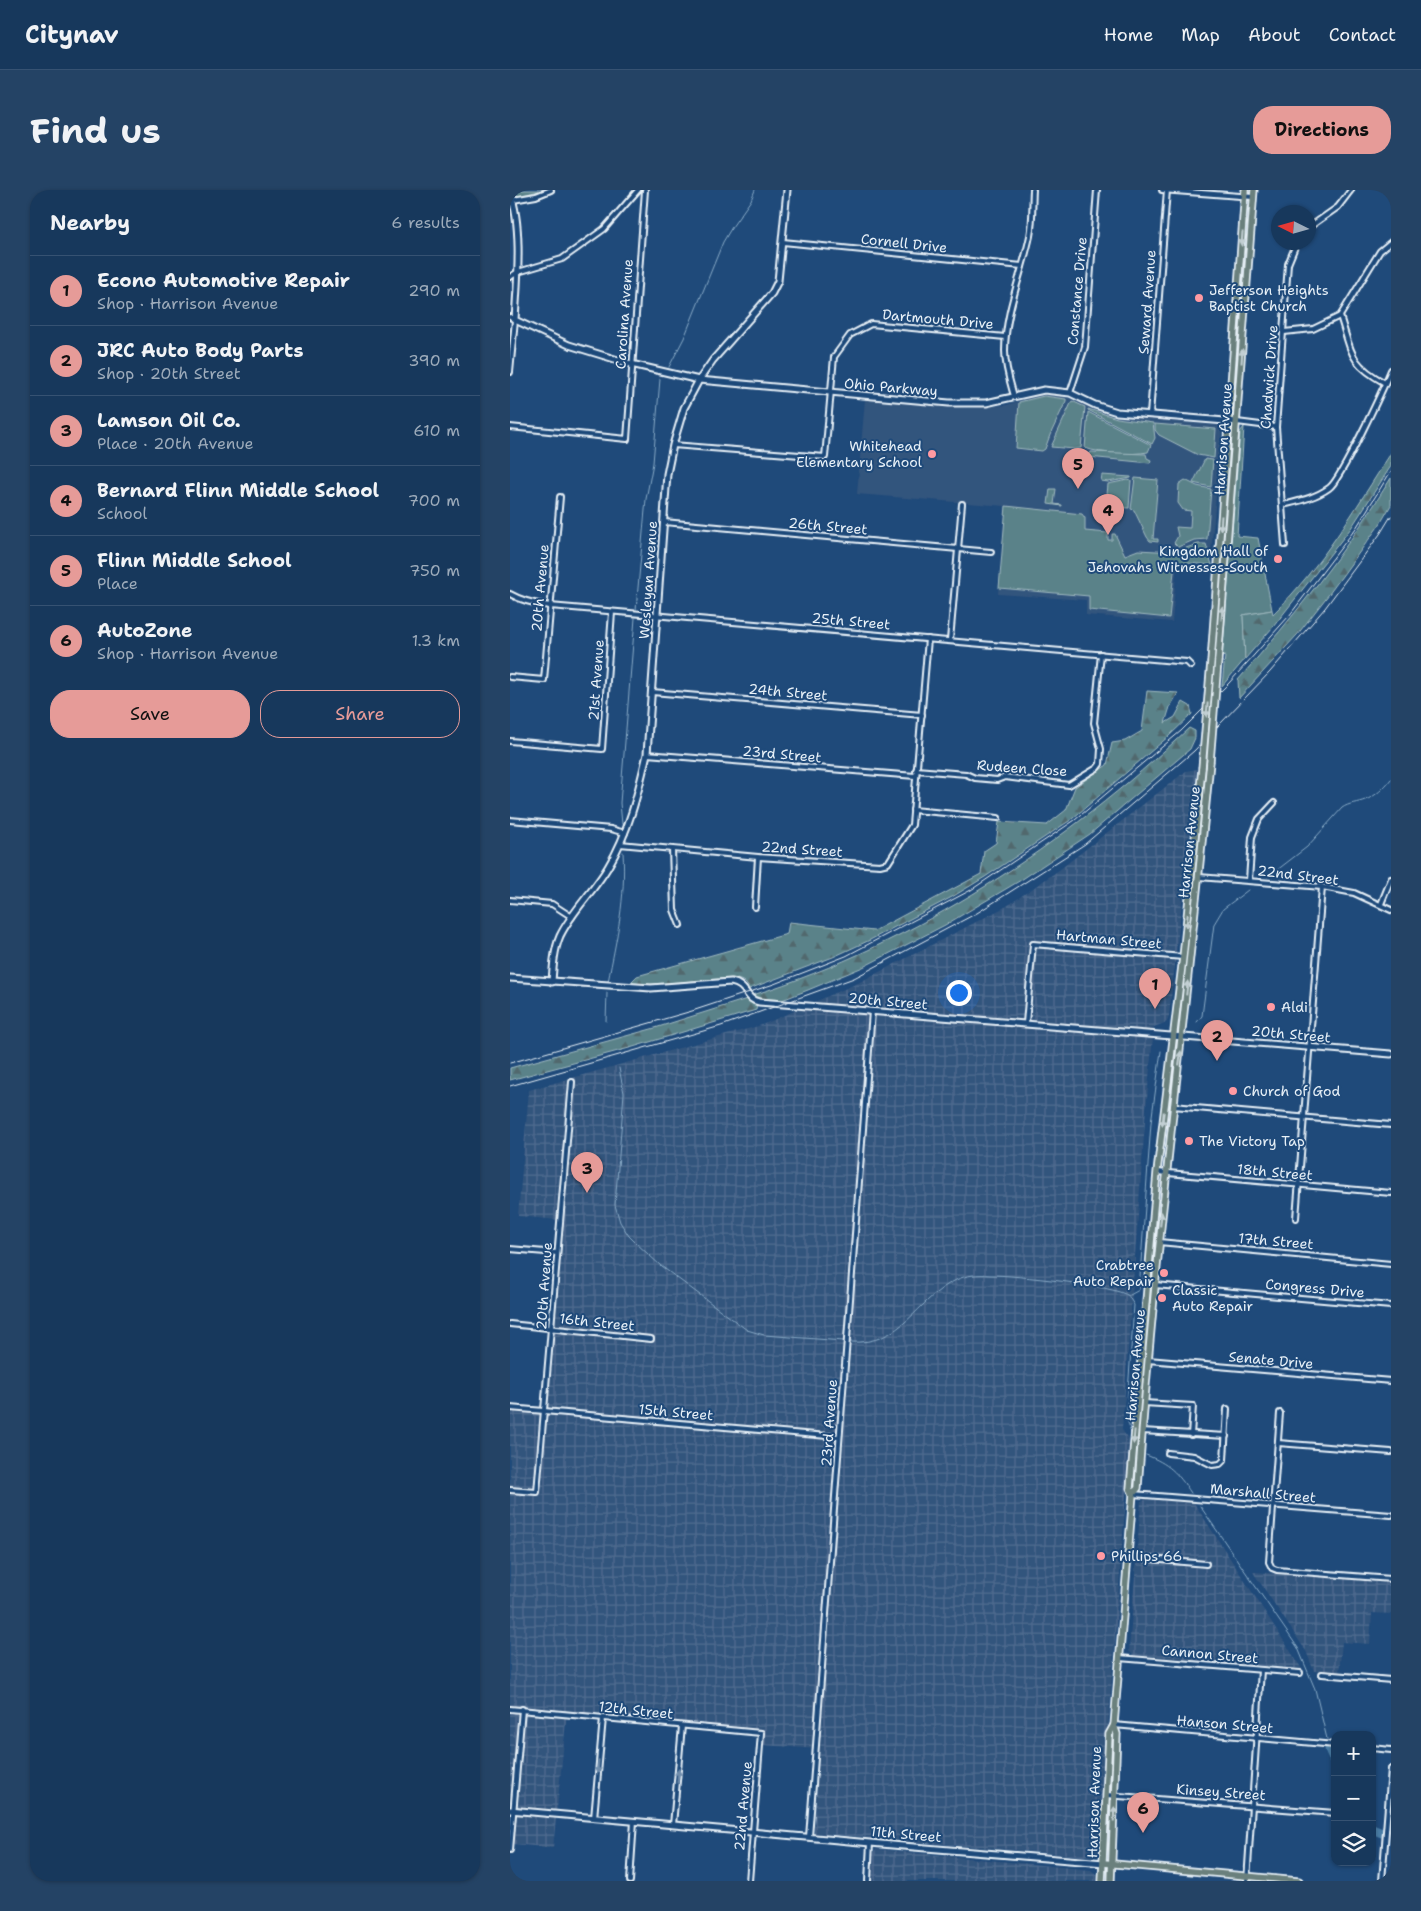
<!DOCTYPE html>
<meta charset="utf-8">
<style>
body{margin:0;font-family:"Shantell Sans",sans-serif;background:#244365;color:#f1f3f6}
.controls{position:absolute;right:15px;bottom:15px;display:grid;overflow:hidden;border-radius:10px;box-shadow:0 1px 4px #0004}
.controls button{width:45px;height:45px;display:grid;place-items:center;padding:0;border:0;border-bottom:1px solid #365272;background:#17385c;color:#f1f3f6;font:25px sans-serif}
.compass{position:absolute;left:761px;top:15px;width:45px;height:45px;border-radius:50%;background:#17385c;box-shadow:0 1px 4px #0004;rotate:275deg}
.you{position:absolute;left:448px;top:802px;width:18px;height:18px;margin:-12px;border:4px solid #fff;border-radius:50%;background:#1a73e8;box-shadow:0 0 0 8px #1a73e833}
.badge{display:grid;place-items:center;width:32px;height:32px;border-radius:50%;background:#e69b98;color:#111;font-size:16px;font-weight:700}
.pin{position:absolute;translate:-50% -41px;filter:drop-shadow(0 1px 2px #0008)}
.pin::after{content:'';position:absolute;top:26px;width:18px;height:15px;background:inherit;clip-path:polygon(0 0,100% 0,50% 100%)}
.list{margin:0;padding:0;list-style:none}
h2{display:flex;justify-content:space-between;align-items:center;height:65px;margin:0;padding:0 20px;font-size:21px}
h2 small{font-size:16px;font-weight:400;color:#9eacbb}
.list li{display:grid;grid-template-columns:32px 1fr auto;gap:15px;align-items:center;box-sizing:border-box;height:70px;padding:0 20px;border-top:1px solid #365272}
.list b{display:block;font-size:19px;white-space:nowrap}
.list p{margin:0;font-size:16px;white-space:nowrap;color:#9eacbb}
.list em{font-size:16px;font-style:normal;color:#9eacbb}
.actions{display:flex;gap:10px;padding:15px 20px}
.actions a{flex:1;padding:11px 0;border:1px solid #e69b98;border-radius:20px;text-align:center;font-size:18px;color:#e69b98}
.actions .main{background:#e69b98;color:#111}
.icon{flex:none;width:28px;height:28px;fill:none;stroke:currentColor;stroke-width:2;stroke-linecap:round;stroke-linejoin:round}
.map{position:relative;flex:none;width:881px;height:1691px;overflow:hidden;border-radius:20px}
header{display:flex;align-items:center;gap:30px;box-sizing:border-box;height:70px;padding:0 25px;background:#17385c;border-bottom:1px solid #365272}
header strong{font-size:24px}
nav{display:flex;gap:28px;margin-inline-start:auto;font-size:18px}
.intro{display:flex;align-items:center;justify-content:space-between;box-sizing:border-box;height:120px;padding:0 30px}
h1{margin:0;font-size:35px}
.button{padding:12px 22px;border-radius:20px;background:#e69b98;color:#111;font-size:18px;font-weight:700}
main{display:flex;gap:30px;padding:0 30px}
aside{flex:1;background:#17385c;border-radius:20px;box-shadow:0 1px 4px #0004}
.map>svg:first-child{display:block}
.built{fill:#33547d}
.industrial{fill:url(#industrial-grid)}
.green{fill:#5a8289;stroke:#a1bac0}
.forest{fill:url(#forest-firs);stroke:#a1bac0}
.park{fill:url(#park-tufts);stroke:#a1bac0}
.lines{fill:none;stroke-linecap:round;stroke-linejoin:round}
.stream{stroke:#89abc7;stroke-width:1}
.river{stroke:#497da6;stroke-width:9}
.street-casing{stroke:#e8f1f8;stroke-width:8}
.secondary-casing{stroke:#e8f1f8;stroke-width:9}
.primary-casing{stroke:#e8f1f8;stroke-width:9}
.street{stroke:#1f4a7a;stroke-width:4}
.secondary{stroke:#1f4a7a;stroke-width:5}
.primary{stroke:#6a807d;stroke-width:5.5}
.rail{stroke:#e8f1f8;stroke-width:1}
.primary-bridge-casing{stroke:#e8f1f8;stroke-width:9;stroke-linecap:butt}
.primary-bridge{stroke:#6a807d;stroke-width:5.5}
.oneway{fill:#c2cfd3}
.oneway2{fill:#6f8dac}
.poi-dot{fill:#ff9aa2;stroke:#1f4a7a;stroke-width:2}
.labels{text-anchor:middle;stroke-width:4;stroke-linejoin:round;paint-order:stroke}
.street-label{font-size:14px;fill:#e8f1f8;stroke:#1f4a7a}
.poi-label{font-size:14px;fill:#e8f1f8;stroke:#1f4a7a;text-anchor:start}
</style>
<header>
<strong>Citynav</strong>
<nav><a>Home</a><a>Map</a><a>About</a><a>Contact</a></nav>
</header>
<div class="intro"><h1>Find us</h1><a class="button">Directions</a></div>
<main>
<aside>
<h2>Nearby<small>6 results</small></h2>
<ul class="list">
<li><span class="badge">1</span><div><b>Econo Automotive Repair</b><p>Shop · Harrison Avenue</p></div><em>290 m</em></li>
<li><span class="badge">2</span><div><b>JRC Auto Body Parts</b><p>Shop · 20th Street</p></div><em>390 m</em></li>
<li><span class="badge">3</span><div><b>Lamson Oil Co.</b><p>Place · 20th Avenue</p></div><em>610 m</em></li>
<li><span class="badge">4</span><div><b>Bernard Flinn Middle School</b><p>School</p></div><em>700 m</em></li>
<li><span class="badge">5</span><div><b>Flinn Middle School</b><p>Place</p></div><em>750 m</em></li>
<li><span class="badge">6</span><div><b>AutoZone</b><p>Shop · Harrison Avenue</p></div><em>1.3 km</em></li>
</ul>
<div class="actions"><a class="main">Save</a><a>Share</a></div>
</aside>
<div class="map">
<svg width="881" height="1691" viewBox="0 0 881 1691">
<defs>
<pattern id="industrial-grid" width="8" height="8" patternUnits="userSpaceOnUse" patternTransform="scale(1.25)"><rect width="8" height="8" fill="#33547d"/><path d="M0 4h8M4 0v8" fill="none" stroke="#516d90"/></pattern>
<pattern id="forest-firs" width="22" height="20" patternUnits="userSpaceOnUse" patternTransform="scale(1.25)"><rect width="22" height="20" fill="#5a8289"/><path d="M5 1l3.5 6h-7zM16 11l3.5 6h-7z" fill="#51686d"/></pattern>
<pattern id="park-tufts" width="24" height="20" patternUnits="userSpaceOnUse" patternTransform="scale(1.25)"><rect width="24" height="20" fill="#5a8289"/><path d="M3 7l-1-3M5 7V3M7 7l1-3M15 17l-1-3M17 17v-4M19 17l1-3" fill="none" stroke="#51686d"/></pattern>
</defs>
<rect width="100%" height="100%" fill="#1f4a7a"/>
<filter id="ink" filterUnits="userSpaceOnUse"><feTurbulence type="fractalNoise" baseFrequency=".02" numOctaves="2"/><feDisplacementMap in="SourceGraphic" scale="10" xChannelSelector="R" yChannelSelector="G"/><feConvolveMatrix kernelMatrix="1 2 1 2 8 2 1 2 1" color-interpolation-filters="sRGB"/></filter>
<g filter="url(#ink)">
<!-- built -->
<path class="built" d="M534 204 548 205 565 210 602 225 712 236 700 375 667 373 662 432 576 425V410L488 404 495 316 347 304 355 209 459 218 497 215 520 207Z"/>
<!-- industrial -->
<g class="industrial">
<path d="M687 579 659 826 657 832 644 837 636 918 612 1240 620 1252 592 1620 591 1655 588 1662 582 1665 573 1666 304 1643 309 1559 252 1555 250 1541 247 1540 57 1522 43 1658 3 1654V1651H0V1215L26 1217 31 1215 32 1212 48 1030 8 1026 19 900 252 835 348 793 497 716 549 680 676 581Z"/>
<path d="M637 1309 684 1313 792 1479 623 1465 619 1461 631 1311Z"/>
<path d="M743 1382 881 1392V1424L862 1423 860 1454 832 1452 829 1483 804 1481 796 1461Z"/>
<path d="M366 1659 581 1680 588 1686 589 1691H361L363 1663Z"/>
</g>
<!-- green -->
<g class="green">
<path d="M534 206 556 209V211L540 245 535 259 532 261 506 258 509 212Z"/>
<path d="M562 211 575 217 571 258 565 259 541 257Z"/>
<path d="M578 219 607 228 643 233 645 248 642 254 578 220Z"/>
<path d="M578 222 641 255 638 262C622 265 591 264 575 258Z"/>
<path d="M645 234 706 239 704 268 688 265 649 245 645 240Z"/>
<path d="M734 237 727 346 748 348 762 420 733 425 735 469 712 496 715 466 712 467 730 242Z"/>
<path d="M581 262 636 264 637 268 641 270 640 273 578 267Z"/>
<path d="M695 269 703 270 701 297 683 293Z"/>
<path d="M592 285 621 287V288L598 292 591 291Z"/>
<path d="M625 288 648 290 643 349H648V352L640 351 637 347 624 320 621 319Z"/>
<path d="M618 290 621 291 619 318 599 317 600 305H597L598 294Z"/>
<path d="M675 290 687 296 701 299 697 349 684 350 668 357 664 353 668 346 666 337 680 338 681 321 673 320 668 313 669 294Z"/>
<path d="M540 299H546L544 314 552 315V316L538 314Z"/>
<path d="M496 316 572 324 575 328V341L598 343V350H602V344H605L615 365 628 360 664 362 688 354H696L702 375 665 372 659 428 579 420V406L489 398Z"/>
</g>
<!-- forest -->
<g class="forest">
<path d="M881 263V276L841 338 763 437 735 469 733 425 762 420 763 424C811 377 845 319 881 263Z"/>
<path d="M881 288V315L870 334 819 404 787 445 729 508 728 490C784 426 837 361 881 288Z"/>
<path d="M637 501 668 503 660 517 655 533 665 527 673 512 680 516 682 524 659 546 562 629 475 687 442 707 360 750 323 767 239 799C236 791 231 790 223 788L142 794H119L127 786 277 744 279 732 364 741 471 684 474 661 486 653 489 632 537 635 556 620 565 597 597 575 602 553 615 551 632 541Z"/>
<path d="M679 538 685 541V548L680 559 580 644 511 690 435 735 353 777 298 800 272 810 250 808 243 805C407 753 555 655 679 538Z"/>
<path d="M237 809 247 815 246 820 123 857 0 890V878L145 838Z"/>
</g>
<!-- park -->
<path class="park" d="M2 0H33L8 6Z"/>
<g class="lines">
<!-- stream -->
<g class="stream">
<path d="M159 177 174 148 213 52 222 37 241 10 245 0"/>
<path d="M126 420 136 309 143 273 150 189"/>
<path d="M112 634 110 613 125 428"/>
<path d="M758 687 797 657 832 618C839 613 848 613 855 610 865 607 875 597 881 589"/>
<path d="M98 792C107 746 116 709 113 662"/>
<path d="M96 831 97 803"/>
<path d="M687 832 692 826 704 734 713 719 738 700"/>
<path d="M109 878 114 903 105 1015 110 1032 119 1046 126 1053 151 1076 237 1140 254 1145 333 1151"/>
<path d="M620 1105 629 1100 641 933 651 861"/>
<path d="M619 1107 624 1115 617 1217 618 1232 622 1248"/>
<path d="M340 1152C393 1156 406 1109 446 1090 456 1085 468 1084 480 1085 503 1085 604 1095 619 1106"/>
<path d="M636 1265C659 1274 667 1282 681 1303"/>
<path d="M690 1316 788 1458 805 1499 817 1549"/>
</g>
<!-- river -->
<g class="river">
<path d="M819 1559 825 1573"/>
<path d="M862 1639 872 1643"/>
</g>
<defs>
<g id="street">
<path d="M652 0 743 7"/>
<path d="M3 10 26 6 41 0"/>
<path d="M798 38 828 17 841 0"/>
<path d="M273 52 512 76"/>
<path d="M0 87 8 82 52 69 94 39 128 0"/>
<path d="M830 126C842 163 839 173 875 193"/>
<path d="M0 127 5 130 0 182"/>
<path d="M774 142 803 139 830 126 870 61 881 52"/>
<path d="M560 203 575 157 587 0"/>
<path d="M504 206C500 192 495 177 495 161 495 122 512 84 520 46 523 31 522 15 523 0"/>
<path d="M640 225 657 0"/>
<path d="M727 232 766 237"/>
<path d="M0 237 117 249 135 0"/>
<path d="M163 255 315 267 324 167 340 145 361 134 495 147"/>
<path d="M773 315C789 311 805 308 819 298 831 290 873 199 881 180"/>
<path d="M154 332 481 362"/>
<path d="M775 355 766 237 778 74 787 52"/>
<path d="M0 404C12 411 25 414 40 416L677 472 681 476"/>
<path d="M440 450 452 314"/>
<path d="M0 487 34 490 50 307"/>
<path d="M142 502 412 525"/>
<path d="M0 551 92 559 102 422"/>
<path d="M137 564 405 586"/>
<path d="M406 580 456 584 465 588 487 590 495 587 559 595 587 578 590 574 591 559 584 533 591 464"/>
<path d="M403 620 488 628"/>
<path d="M0 630 101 639 115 643"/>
<path d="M110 654 248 667 370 675 378 673 402 635 418 449"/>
<path d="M162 659 164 720 170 735"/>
<path d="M689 687 812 697 844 703 881 720"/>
<path d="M739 690 742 647 749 629 764 613"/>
<path d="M0 710 42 714 62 727"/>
<path d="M871 714 881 689"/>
<path d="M245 717 248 667"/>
<path d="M516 833 523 754 673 767"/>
<path d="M663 916 881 935"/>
<path d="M647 982 881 1003"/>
<path d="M786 1028 812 697"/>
<path d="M649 1052 881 1074"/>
<path d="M0 1059 47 1063"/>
<path d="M645 1095 881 1116"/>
<path d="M0 1134 141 1149"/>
<path d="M638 1170 881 1191"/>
<path d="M634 1213 683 1216 681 1245"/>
<path d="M0 1218 329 1247"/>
<path d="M770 1223 759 1372 762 1378 767 1380 881 1389"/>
<path d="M632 1241 716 1246"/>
<path d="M768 1253 881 1262"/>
<path d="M658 1263 684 1266 702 1275 710 1274 714 1270 717 1219"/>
<path d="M0 1300 27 1302 62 892"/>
<path d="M623 1304 881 1325"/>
<path d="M618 1367 696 1374"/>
<path d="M609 1468 790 1483"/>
<path d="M812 1484 881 1490"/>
<path d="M0 1519 251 1543 239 1691"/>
<path d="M604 1535 825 1555"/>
<path d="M862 1558 881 1560"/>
<path d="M596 1605 825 1623"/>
<path d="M84 1628 93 1528"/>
<path d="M163 1635 172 1536"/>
<path d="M299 1647 362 821"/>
<path d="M0 1660 12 1519"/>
<path d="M120 1691 124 1631"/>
<path d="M358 1691 360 1653"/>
<path d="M737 1691 751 1480"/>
<path d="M872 1691 881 1579"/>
</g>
<g id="secondary">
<path d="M0 3C13 36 7 95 5 130L59 155 121 174 189 190 439 213H476L534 200 560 203 585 215 607 222 727 232"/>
<path d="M0 788 141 798 221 792C238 795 235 810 249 812L881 864"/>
<path d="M42 792C43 777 44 760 50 746 62 721 84 701 98 677 119 642 128 603 137 564L157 284 163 255 174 218 189 190 203 170 262 103 268 91 277 0"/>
<path d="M0 1620 404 1657 594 1673"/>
</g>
<g id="primary">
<path d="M701 471 735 0"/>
<path d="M708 471 744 0"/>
<path d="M623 1304 620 1298 647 982 673 767 692 578"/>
<path d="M594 1673 789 1691"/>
<path d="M592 1691 599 1544 604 1535"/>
<path d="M601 1691 607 1544 604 1535 623 1304 628 1298C645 1055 677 814 700 572"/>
</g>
</defs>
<!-- street casing -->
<use href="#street" class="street-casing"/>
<!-- secondary casing -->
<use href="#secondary" class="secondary-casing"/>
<!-- primary casing -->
<use href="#primary" class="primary-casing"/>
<!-- street -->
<use href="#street" class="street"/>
<!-- secondary -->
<use href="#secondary" class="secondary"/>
<!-- primary -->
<use href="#primary" class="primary"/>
<!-- rail -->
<g class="rail">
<path d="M0 873 182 821 264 794 336 766 461 700 565 630 671 541 719 493 779 426 846 338 881 281"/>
<path d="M0 896 211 836 344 788 467 723 575 654 684 561 760 482 815 418 870 344 881 326"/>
</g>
<defs>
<g id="primary-bridge">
<path d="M700 572 708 471"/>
<path d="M692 578 701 471"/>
</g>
</defs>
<!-- primary-bridge casing -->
<use href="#primary-bridge" class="primary-bridge-casing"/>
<!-- primary-bridge -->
<use href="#primary-bridge" class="primary-bridge"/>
</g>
<!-- one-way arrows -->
<defs><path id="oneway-solid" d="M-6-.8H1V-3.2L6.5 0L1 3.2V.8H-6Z" transform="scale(1.25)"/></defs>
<g class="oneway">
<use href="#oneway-solid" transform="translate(732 49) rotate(94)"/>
<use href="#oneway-solid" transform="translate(732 166) rotate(-86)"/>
<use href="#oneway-solid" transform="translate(711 333) rotate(94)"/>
<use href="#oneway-solid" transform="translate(712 423) rotate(-86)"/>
<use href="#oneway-solid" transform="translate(697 520) rotate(95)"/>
<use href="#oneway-solid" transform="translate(677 731) rotate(96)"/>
<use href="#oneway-solid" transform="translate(677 798) rotate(-84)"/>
<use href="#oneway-solid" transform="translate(670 868) rotate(-83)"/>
<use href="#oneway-solid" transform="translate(653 929) rotate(96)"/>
<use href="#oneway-solid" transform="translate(651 1029) rotate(-84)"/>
<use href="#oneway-solid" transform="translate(624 1247) rotate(95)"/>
<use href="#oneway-solid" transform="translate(604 1624) rotate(-88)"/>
</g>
<g class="oneway2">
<use href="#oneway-solid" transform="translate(88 1577) rotate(95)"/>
<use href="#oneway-solid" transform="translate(168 1586) rotate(-85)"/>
</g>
</g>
<!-- markers -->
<g class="poi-dot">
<circle cx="689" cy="108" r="5"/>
<circle cx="422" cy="264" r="5"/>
<circle cx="768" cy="369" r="5"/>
<circle cx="761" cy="817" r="5"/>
<circle cx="723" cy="901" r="5"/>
<circle cx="679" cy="951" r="5"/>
<circle cx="654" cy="1083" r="5"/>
<circle cx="652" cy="1108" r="5"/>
<circle cx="591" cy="1366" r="5"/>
</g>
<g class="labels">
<!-- street labels -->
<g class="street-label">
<text transform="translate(394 53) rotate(6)" y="5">Cornell Drive</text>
<text transform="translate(567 101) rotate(-85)" y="5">Constance Drive</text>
<text transform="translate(637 112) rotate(-86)" y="5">Seward Avenue</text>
<text transform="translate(114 124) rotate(-86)" y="5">Carolina Avenue</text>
<text transform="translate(428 129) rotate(5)" y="5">Dartmouth Drive</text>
<text transform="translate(759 187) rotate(-86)" y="5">Chadwick Drive</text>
<text transform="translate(381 197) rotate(5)" y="5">Ohio Parkway</text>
<text transform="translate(713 249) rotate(-86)" y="5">Harrison Avenue</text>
<text transform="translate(318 336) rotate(5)" y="5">26th Street</text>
<text transform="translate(138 390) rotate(-86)" y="5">Wesleyan Avenue</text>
<text transform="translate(30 398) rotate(-85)" y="5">20th Avenue</text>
<text transform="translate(341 431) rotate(5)" y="5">25th Street</text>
<text transform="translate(86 490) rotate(-86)" y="5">21st Avenue</text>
<text transform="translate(278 502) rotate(5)" y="5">24th Street</text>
<text transform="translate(272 564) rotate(5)" y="5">23rd Street</text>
<text transform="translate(512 578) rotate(4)" y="5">Rudeen Close</text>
<text transform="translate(679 652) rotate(-84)" y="5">Harrison Avenue</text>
<text transform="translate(292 659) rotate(4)" y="5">22nd Street</text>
<text transform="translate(788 685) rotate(7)" y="5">22nd Street</text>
<text transform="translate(599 749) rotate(5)" y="5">Hartman Street</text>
<text transform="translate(378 811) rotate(5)" y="5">20th Street</text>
<text transform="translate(781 844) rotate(5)" y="5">20th Street</text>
<text transform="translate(765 982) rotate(5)" y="5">18th Street</text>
<text transform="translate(766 1051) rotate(5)" y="5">17th Street</text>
<text transform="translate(34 1096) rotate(-86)" y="5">20th Avenue</text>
<text transform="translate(805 1098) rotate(5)" y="5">Congress Drive</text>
<text transform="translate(87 1132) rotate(6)" y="5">16th Street</text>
<text transform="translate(761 1170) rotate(5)" y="5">Senate Drive</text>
<text transform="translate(625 1175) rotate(-85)" y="5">Harrison Avenue</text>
<text transform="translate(166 1222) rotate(5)" y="5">15th Street</text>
<text transform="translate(319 1233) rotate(-86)" y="5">23rd Avenue</text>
<text transform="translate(753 1303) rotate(5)" y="5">Marshall Street</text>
<text transform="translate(700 1464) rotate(5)" y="5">Cannon Street</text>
<text transform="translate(126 1520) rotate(6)" y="5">12th Street</text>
<text transform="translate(715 1534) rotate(5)" y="5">Hanson Street</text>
<text transform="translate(711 1602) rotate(4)" y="5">Kinsey Street</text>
<text transform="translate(584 1612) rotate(-88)" y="5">Harrison Avenue</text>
<text transform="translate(233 1616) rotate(-85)" y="5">22nd Avenue</text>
<text transform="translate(396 1644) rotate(5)" y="5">11th Street</text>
</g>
<!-- poi labels -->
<g class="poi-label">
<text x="699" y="105">Jefferson Heights<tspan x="699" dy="16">Baptist Church</tspan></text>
<text x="412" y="261" text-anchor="end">Whitehead<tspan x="412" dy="16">Elementary School</tspan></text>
<text x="758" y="366" text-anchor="end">Kingdom Hall of<tspan x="758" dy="16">Jehovahs Witnesses-South</tspan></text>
<text x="771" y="822">Aldi</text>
<text x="733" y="906">Church of God</text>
<text x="689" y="956">The Victory Tap</text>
<text x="644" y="1080" text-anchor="end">Crabtree<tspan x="644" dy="16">Auto Repair</tspan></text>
<text x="662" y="1105">Classic<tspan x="662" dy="16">Auto Repair</tspan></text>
<text x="601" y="1371">Phillips 66</text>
</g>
</g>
</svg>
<div class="controls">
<button>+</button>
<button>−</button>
<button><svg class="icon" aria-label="layers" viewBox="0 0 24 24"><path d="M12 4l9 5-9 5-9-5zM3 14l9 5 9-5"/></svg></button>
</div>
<svg class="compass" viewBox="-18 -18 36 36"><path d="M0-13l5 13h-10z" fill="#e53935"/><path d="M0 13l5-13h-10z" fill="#9eacbb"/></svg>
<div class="you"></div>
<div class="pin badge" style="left:645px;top:819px">1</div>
<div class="pin badge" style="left:707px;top:871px">2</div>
<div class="pin badge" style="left:77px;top:1003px">3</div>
<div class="pin badge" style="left:598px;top:345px">4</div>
<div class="pin badge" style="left:568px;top:299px">5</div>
<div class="pin badge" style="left:633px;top:1643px">6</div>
</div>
</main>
